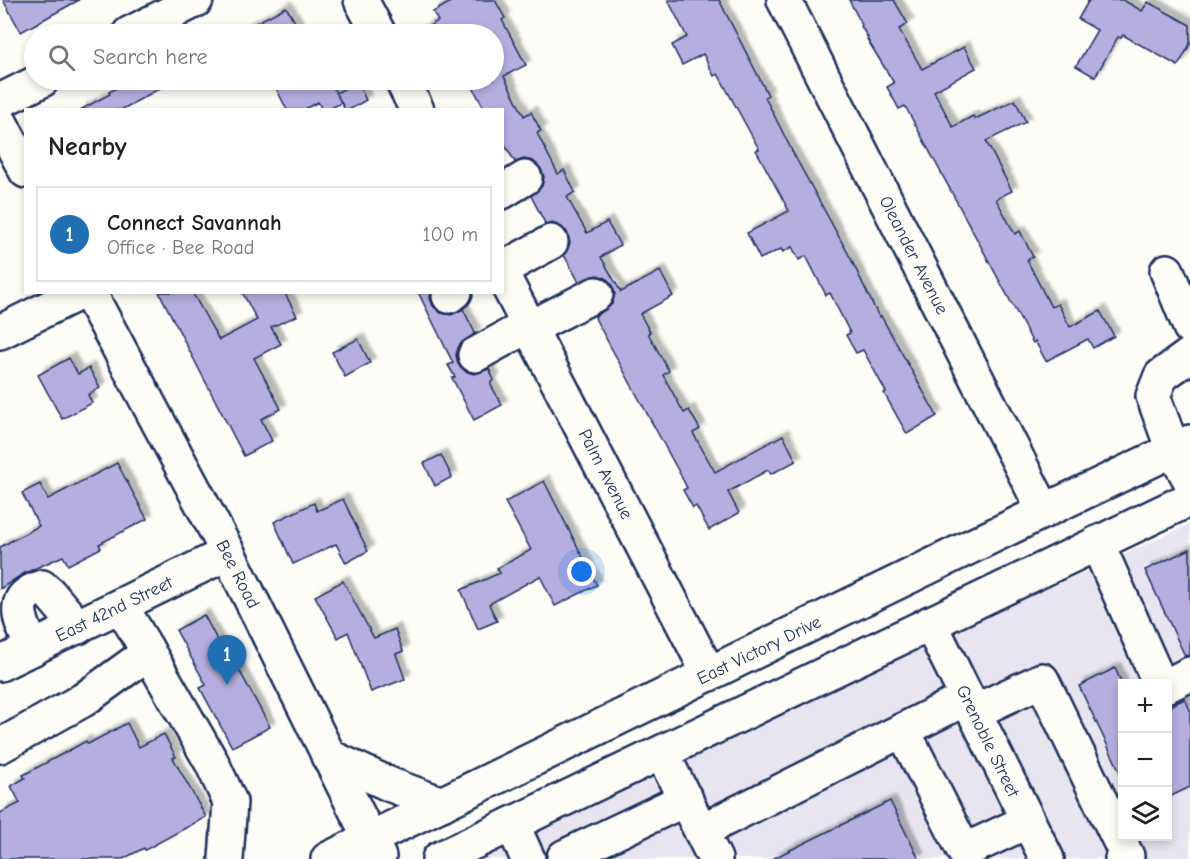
<!DOCTYPE html>
<meta charset="utf-8">
<style>
body{margin:0;font-family:"Comic Neue",sans-serif;background:#f6f6f6;color:#202124}
.controls{position:absolute;right:18px;bottom:18px;display:grid;overflow:hidden;border-radius:0px;box-shadow:0 3px 9px #0003}
.controls button{width:54px;height:54px;display:grid;place-items:center;padding:0;border:0;border-bottom:2px solid #e0e0e0;background:#fff;color:#202124;font:30px sans-serif}
.you{position:absolute;left:582px;top:572px;width:21px;height:21px;margin:-15px;border:4px solid #fff;border-radius:50%;background:#1a73e8;box-shadow:0 0 0 9px #1a73e833}
.badge{display:grid;place-items:center;width:39px;height:39px;border-radius:50%;background:#1f6fb2;color:#fff;font-size:20px;font-weight:700}
.pin{position:absolute;translate:-50% -50px;filter:drop-shadow(0 2px 3px #0008)}
.pin::after{content:'';position:absolute;top:32px;width:21px;height:18px;background:inherit;clip-path:polygon(0 0,100% 0,50% 100%)}
.list{margin:0;padding:0;list-style:none}
h2{display:flex;justify-content:space-between;align-items:center;height:78px;margin:0;padding:0 24px;font-size:26px}
h2 small{font-size:20px;font-weight:400;color:#757577}
.list li{display:grid;grid-template-columns:39px 1fr auto;gap:18px;align-items:center;box-sizing:border-box;height:96px;margin:0 12px 12px;padding:0 12px;border:2px solid #e0e0e0;border-radius:0px}
.list b{display:block;font-size:22px;white-space:nowrap}
.list p{margin:0;font-size:20px;white-space:nowrap;color:#757577}
.list em{font-size:20px;font-style:normal;color:#757577}
.icon{flex:none;width:33px;height:33px;fill:none;stroke:currentColor;stroke-width:2;stroke-linecap:round;stroke-linejoin:round}
.map{position:relative;flex:none;width:1190px;height:859px;overflow:hidden}
.search{position:absolute;background:#fff;box-shadow:0 3px 9px #0003;left:24px;top:24px;width:480px;height:66px;display:flex;align-items:center;gap:15px;box-sizing:border-box;padding:0 21px;border-radius:33px;color:#757577;font-size:22px}
.panel{position:absolute;background:#fff;box-shadow:0 3px 9px #0003;left:24px;top:108px;width:480px;height:186px;border-radius:0px}
.map>svg:first-child{display:block}
.built{fill:#e8e5f0;fill-rule:evenodd}
.building{fill:#b6aedf;stroke:#1b2f5e;stroke-width:1.5;filter:url(#shadow)}
.lines{fill:none;stroke-linecap:round;stroke-linejoin:round}
.minor-casing{stroke:#1b2f5e;stroke-width:38}
.major-casing{stroke:#1b2f5e;stroke-width:38}
.minor{stroke:#fdfcf7;stroke-width:33}
.major{stroke:#fdfcf7;stroke-width:33}
.labels{text-anchor:middle;stroke-width:4.5;stroke-linejoin:round;paint-order:stroke}
.street-label{font-size:18px;fill:#1b2f5e;stroke:#fdfcf7}
</style>
<div class="map">
<svg width="1190" height="859" viewBox="0 0 1190 859">
<defs>
<filter id="shadow"><feDropShadow dx="5.5" dy="-5.5" stdDeviation="1.5" flood-color="#0004"/></filter>
</defs>
<rect width="100%" height="100%" fill="#fdfcf7"/>
<filter id="ink" filterUnits="userSpaceOnUse"><feTurbulence type="fractalNoise" baseFrequency=".0167" numOctaves="2"/><feDisplacementMap in="SourceGraphic" scale="12" xChannelSelector="R" yChannelSelector="G"/><feConvolveMatrix kernelMatrix="1 2 1 2 8 2 1 2 1" color-interpolation-filters="sRGB"/></filter>
<g filter="url(#ink)">
<!-- built -->
<path class="built" d="M1190 524V859H472L980 620ZM1122 684H1168V836H1122Z"/>
<!-- building -->
<g class="building">
<path d="M3 0H79L21 32Z"/>
<path d="M454 0H495L505 18 502 20 526 65 504 76 524 116 531 112 541 131 537 133 558 174 564 170 575 192 567 197 587 233 607 222 620 245 601 257 621 292 660 271 673 296 640 314 650 332 648 333 669 371 663 375 684 413 689 410 700 429 693 433 715 472 783 435 796 461 771 474 768 470 728 492 739 513 709 530 696 506 693 508 683 490 687 488 680 474 596 320 595 316 605 310 612 304 615 294 612 285 606 278 597 275 579 282 564 255 570 243 567 232 560 226 552 223 546 225 531 196 542 186 544 177 541 169 533 161 524 159 515 162 502 140V110H485L469 80H494V34H415L438 21 433 12Z"/>
<path d="M668 0H719L768 95 765 97 792 151 850 257 879 317 881 316 937 416 907 434 884 393 886 392 863 350 856 353 846 335 850 333 830 293 826 295 806 256 799 260 792 247 783 252 781 249 760 259 747 233 789 211 756 150 759 149 718 74 714 76 703 54 682 65 672 45 687 37Z"/>
<path d="M849 0H894L908 24 899 29 922 69 964 47 976 68 934 91 953 127 973 116 975 119 1015 100 1026 122 986 141 1012 191 996 199 1015 234 1020 231 1033 257 1027 260 1051 307 1058 304 1070 327 1100 311 1114 336 1093 348 1088 339 1046 361 1035 341 1033 343 905 106 899 109 887 87 894 83 867 39 868 38 861 26 862 25Z"/>
<path d="M1089 0H1123L1142 11 1148 2 1190 25V44L1178 66 1123 35 1121 38 1118 37 1095 77 1076 66 1097 30 1078 19Z"/>
<path d="M286 7 302 34H235Z"/>
<path d="M131 80H175L121 110H80L110 94 109 92Z"/>
<path d="M272 80H330L336 93 357 82 366 100 349 110H345L337 94 341 103 328 110H322L318 102 303 110H287Z"/>
<path d="M159 292H192L219 340 257 320 242 292H284L297 316 271 327 281 344 254 358 281 409 261 419 272 441 244 456Z"/>
<path d="M418 292H431L430 298 433 306 441 313 451 315 463 309 475 333 459 346 456 355 458 364 465 371 474 374 489 369 494 380 491 382V385L502 405 474 420 452 378 455 377 448 365 453 363Z"/>
<path d="M358 339 370 363 345 377 332 352Z"/>
<path d="M69 358 78 374 89 368 100 388 88 395 92 403 62 419 38 375Z"/>
<path d="M441 455 452 477 435 486 424 463Z"/>
<path d="M117 463 147 519 99 544 101 548 68 565 63 556 23 574 0 589V547L39 526 22 493 40 484 48 499Z"/>
<path d="M544 481 597 585 555 606 540 576 489 604 497 621 478 629 461 590 500 573 497 568 531 550 505 502Z"/>
<path d="M343 499 368 551 346 563 336 544 293 564 274 522 314 503 317 511Z"/>
<path d="M1190 549V655L1185 656 1145 570Z"/>
<path d="M343 581 374 638 395 629 403 651 396 654 405 679 371 692 348 632 338 638 315 596Z"/>
<path d="M204 615 233 670 238 668 270 727 232 747 200 688 206 685 176 630Z"/>
<path d="M1115 668 1122 684V776L1079 686Z"/>
<path d="M1185 699 1190 710V787L1167 798V707Z"/>
<path d="M127 723 139 747 164 734 176 757 173 758 206 817 145 850 144 848 123 859H0V813L20 803 11 786 25 778 23 775 68 751 86 741 88 744Z"/>
<path d="M890 801 919 859H772Z"/>
</g>
<g class="lines">
<defs>
<g id="minor">
<path d="M361 0 379 34"/>
<path d="M784 0 1044 511"/>
<path d="M129 34 196 0"/>
<path d="M402 80 417 110"/>
<path d="M0 101 42 80"/>
<path d="M502 192 525 178"/>
<path d="M502 269 551 242"/>
<path d="M1167 271 1190 327"/>
<path d="M502 274 709 674"/>
<path d="M449 296 455 292"/>
<path d="M530 328 596 294"/>
<path d="M0 332 81 292"/>
<path d="M475 355 529 325"/>
<path d="M1190 355 1161 376 1153 396 1173 450 1190 480"/>
<path d="M1097 543 1160 684"/>
<path d="M930 623 1047 859"/>
<path d="M146 648 212 763 230 802 226 859"/>
<path d="M32 649C23 623 5 598 42 587L49 593 78 627"/>
<path d="M0 664 228 553"/>
<path d="M1168 685 1190 674"/>
<path d="M974 712 1042 680 1127 856 1122 859"/>
<path d="M903 730 964 851 1028 821"/>
<path d="M0 746 83 700 141 658 146 648 121 606"/>
<path d="M662 753 715 859"/>
<path d="M512 824 528 859"/>
<path d="M701 831 967 698"/>
<path d="M564 857 686 799"/>
</g>
<g id="major">
<path d="M0 122 26 171"/>
<path d="M89 292 228 553 379 857"/>
<path d="M328 756 391 785 442 804"/>
<path d="M328 859 1044 511 1190 442"/>
<path d="M439 859 1190 499"/>
</g>
</defs>
<!-- minor casing -->
<use href="#minor" class="minor-casing"/>
<!-- major casing -->
<use href="#major" class="major-casing"/>
<!-- minor -->
<use href="#minor" class="minor"/>
<!-- major -->
<use href="#major" class="major"/>
</g>
</g>
<g class="labels">
<!-- street labels -->
<g class="street-label">
<text transform="translate(914 255) rotate(63)" y="6">Oleander Avenue</text>
<text transform="translate(606 474) rotate(63)" y="6">Palm Avenue</text>
<text transform="translate(238 574) rotate(63)" y="6">Bee Road</text>
<text transform="translate(114 609) rotate(-26)" y="6">East 42nd Street</text>
<text transform="translate(759 650) rotate(-26)" y="6">East Victory Drive</text>
<text transform="translate(988 741) rotate(64)" y="6">Grenoble Street</text>
</g>
</g>
</svg>
<div class="controls">
<button>+</button>
<button>−</button>
<button><svg class="icon" aria-label="layers" viewBox="0 0 24 24"><path d="M12 4l9 5-9 5-9-5zM3 14l9 5 9-5"/></svg></button>
</div>
<div class="you"></div>
<div class="pin badge" style="left:227px;top:685px">1</div>
<div class="search"><svg class="icon" aria-label="search" viewBox="0 0 24 24"><circle cx="10" cy="10" r="6"/><path d="M15 15l6 6"/></svg>Search here</div>
<section class="panel">
<h2>Nearby<small></small></h2>
<ul class="list">
<li><span class="badge">1</span><div><b>Connect Savannah</b><p>Office · Bee Road</p></div><em>100 m</em></li>
</ul>
</section>
</div>
